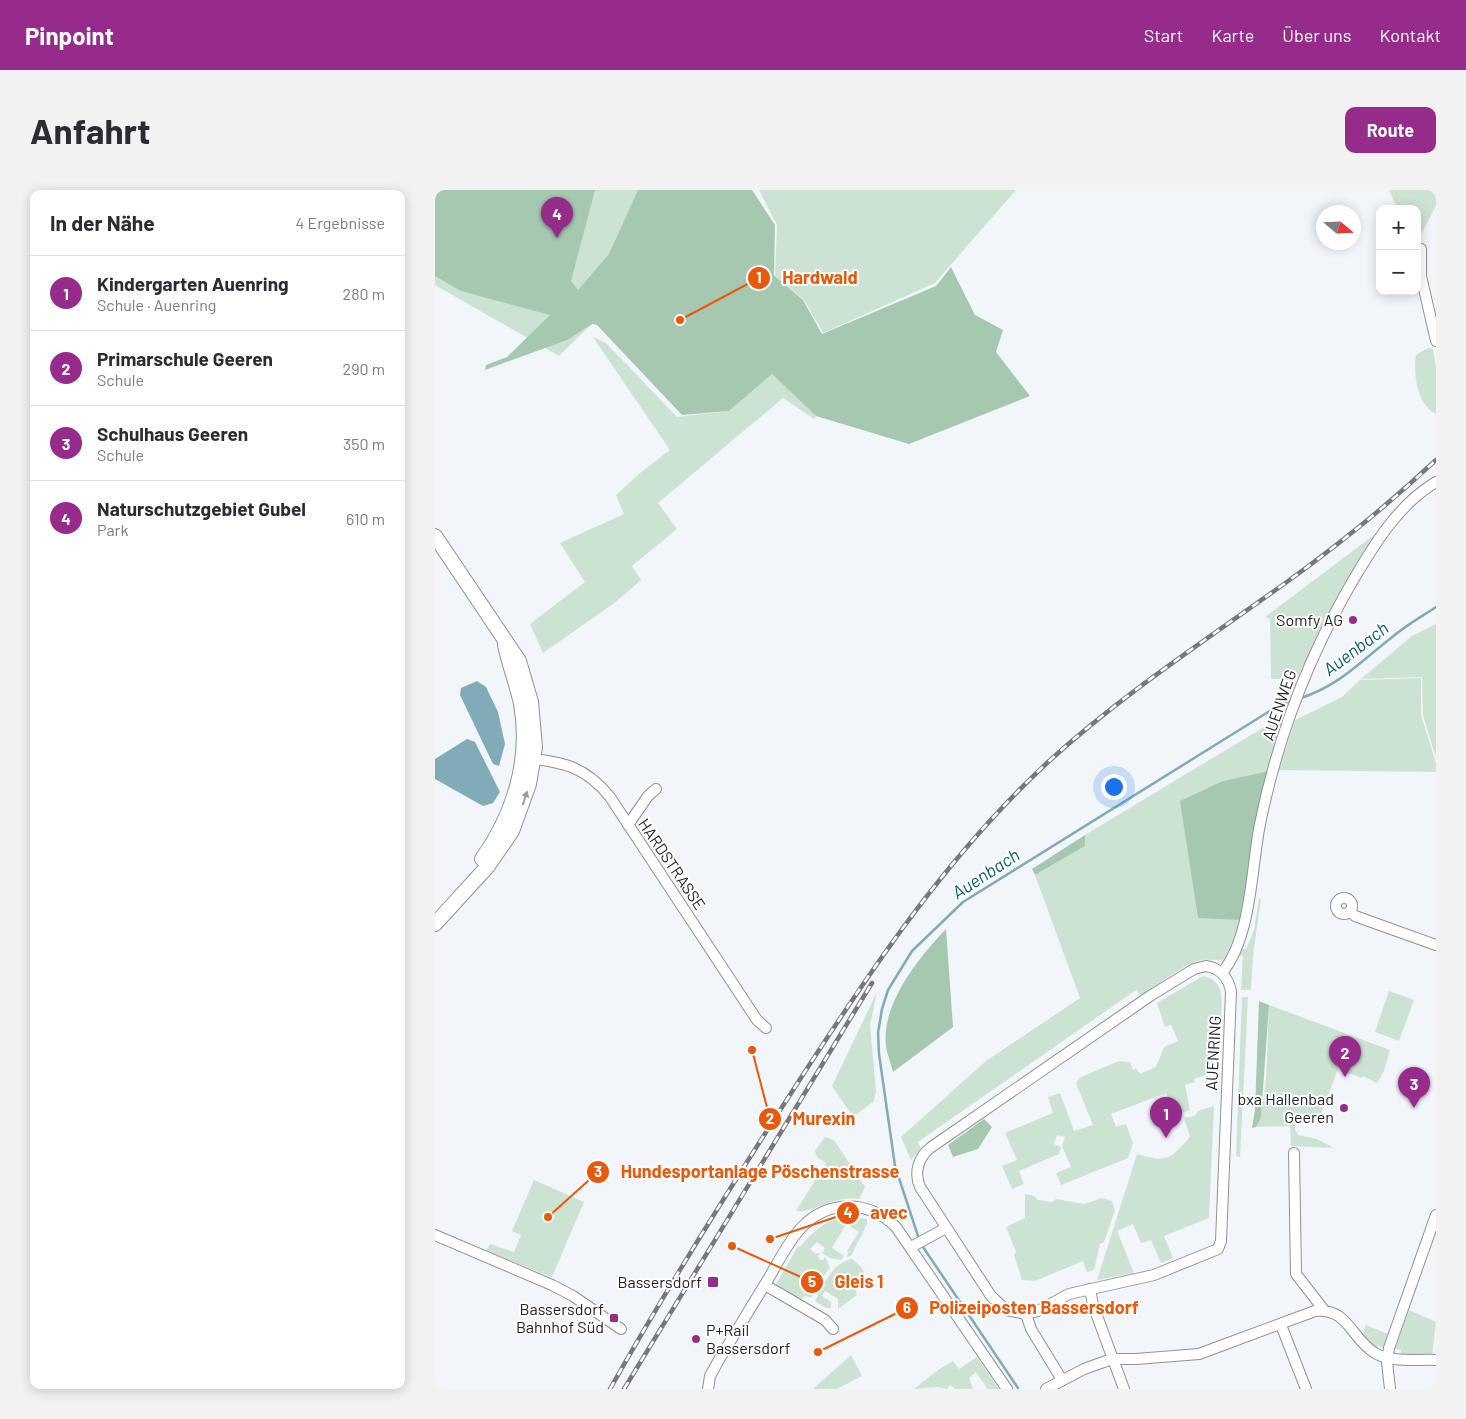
<!DOCTYPE html>
<html lang="de">
<meta charset="utf-8">
<style>
body{margin:0;font-family:Barlow,sans-serif;background:#f2f2f3;color:#2b2b33}
.controls{position:absolute;right:15px;top:15px;display:grid;overflow:hidden;border-radius:10px;box-shadow:0 2px 12px #0003}
.controls button{width:45px;height:45px;display:grid;place-items:center;padding:0;border:0;border-bottom:1px solid #e1e1e2;background:#fff;color:#2b2b33;font:25px sans-serif}
.compass{position:absolute;left:881px;top:15px;width:45px;height:45px;border-radius:50%;background:#fff;box-shadow:0 2px 12px #0003;rotate:109deg}
.you{position:absolute;left:678px;top:596px;width:18px;height:18px;margin:-12px;border:4px solid #fff;border-radius:50%;background:#1a73e8;box-shadow:0 0 0 8px #1a73e833}
.badge{display:grid;place-items:center;width:32px;height:32px;border-radius:50%;background:#972b8c;color:#fff;font-size:16px;font-weight:700}
.pin{position:absolute;translate:-50% -41px;filter:drop-shadow(0 1px 2px #0008)}
.pin::after{content:'';position:absolute;top:26px;width:18px;height:15px;background:inherit;clip-path:polygon(0 0,100% 0,50% 100%)}
.list{margin:0;padding:0;list-style:none}
h2{display:flex;justify-content:space-between;align-items:center;height:65px;margin:0;padding:0 20px;font-size:21px}
h2 small{font-size:16px;font-weight:400;color:#7c7c81}
.list li{display:grid;grid-template-columns:32px 1fr auto;gap:15px;align-items:center;box-sizing:border-box;height:75px;padding:0 20px;border-top:1px solid #e1e1e2}
.list b{display:block;font-size:19px;white-space:nowrap}
.list p{margin:0;font-size:16px;white-space:nowrap;color:#7c7c81}
.list em{font-size:16px;font-style:normal;color:#7c7c81}
.map{position:relative;flex:none;width:1001px;height:1199px;overflow:hidden;border-radius:10px}
header{display:flex;align-items:center;gap:30px;box-sizing:border-box;height:70px;padding:0 25px;background:#972b8c;color:#fff}
header strong{font-size:24px}
nav{display:flex;gap:28px;margin-inline-start:auto;font-size:18px}
.intro{display:flex;align-items:center;justify-content:space-between;box-sizing:border-box;height:120px;padding:0 30px}
h1{margin:0;font-size:35px}
.button{padding:12px 22px;border-radius:10px;background:#972b8c;color:#fff;font-size:18px;font-weight:700}
main{display:flex;gap:30px;padding:0 30px}
aside{flex:1;background:#fff;border-radius:10px;box-shadow:0 2px 12px #0003}
.map>svg:first-child{display:block}
.green{fill:#cce3d3}
.forest{fill:#a6c8b1}
.water{fill:#81acb7}
.lines{fill:none;stroke-linecap:round;stroke-linejoin:round}
.stream{stroke:#81acb7;stroke-width:2.5}
.street-casing{stroke:#8f9296;stroke-width:12}
.secondary-casing{stroke:#8f9296;stroke-width:16}
.street{stroke:#fff;stroke-width:10}
.secondary{stroke:#fff;stroke-width:14}
.rail-casing{stroke:#75787a;stroke-width:4.5}
.rail{stroke:#fff;stroke-width:2.5;stroke-dasharray:8;stroke-linecap:butt}
.oneway{fill:#9b9c9c}
.poi-dot{fill:#972b8c;stroke:#fff;stroke-width:2}
.labels{text-anchor:middle;stroke-width:4;stroke-linejoin:round;paint-order:stroke}
.poi-label{font-size:16px;fill:#212324;stroke:#fff;text-anchor:end}
.street-label{font-size:16px;fill:#212324;stroke:#fff}
.water-label{font-size:18px;font-style:italic;fill:#065f71;stroke:#fff}
.leader{fill:none;stroke:#e8590c;stroke-width:2}
.callout-dot{fill:#e8590c;stroke:#fff;stroke-width:2}
.mark-label{font-size:15px;text-anchor:middle;font-weight:bold;fill:#fff}
.callout-label{font-size:18px;text-anchor:middle;font-weight:bold;fill:#e8590c;stroke:#fff;stroke-width:4;stroke-linejoin:round;paint-order:stroke}
</style>
<header>
<strong>Pinpoint</strong>
<nav><a>Start</a><a>Karte</a><a>Über uns</a><a>Kontakt</a></nav>
</header>
<div class="intro"><h1>Anfahrt</h1><a class="button">Route</a></div>
<main>
<aside>
<h2>In der Nähe<small>4 Ergebnisse</small></h2>
<ul class="list">
<li><span class="badge">1</span><div><b>Kindergarten Auenring</b><p>Schule · Auenring</p></div><em>280 m</em></li>
<li><span class="badge">2</span><div><b>Primarschule Geeren</b><p>Schule</p></div><em>290 m</em></li>
<li><span class="badge">3</span><div><b>Schulhaus Geeren</b><p>Schule</p></div><em>350 m</em></li>
<li><span class="badge">4</span><div><b>Naturschutzgebiet Gubel</b><p>Park</p></div><em>610 m</em></li>
</ul>
</aside>
<div class="map">
<svg width="1001" height="1199" viewBox="0 0 1001 1199">
<rect width="100%" height="100%" fill="#f2f5fa"/>
<!-- green -->
<g class="green">
<path d="M0 0H293L124 166 0 95Z"/>
<path d="M324 0H581L500 93 388 143 369 110 340 85 342 35Z"/>
<path d="M954 0H1001V16L987 43 982 41V19H963Z"/>
<path d="M158 147 171 153 242 227 294 221 337 184 381 226 379 229 348 208 223 313 242 339 197 376 206 390 178 414 108 463 95 434 150 392 125 353 189 324 181 305 205 283 235 260Z"/>
<path d="M993 158 998 159 1001 178V224C982 215 978 184 981 165Z"/>
<path d="M947 339 902 406 862 489H836L835 429 830 427Z"/>
<path d="M1001 434V568L988 525 987 487 926 489 977 446Z"/>
<path d="M986 488V525L1001 573V582L844 580 860 530 907 507 925 490Z"/>
<path d="M851 527 834 581 788 591 807 730 790 769C782 771 775 769 767 770 749 773 721 796 706 806L701 800 483 952 486 959 476 970 466 947 551 871 645 808 600 685 650 656V645L839 531Z"/>
<path d="M824 708 826 710 818 765 816 800H806L808 765 801 768 803 759H811L819 740Z"/>
<path d="M768 786C792 791 787 816 785 836L782 837 780 882 759 889 760 892 750 895 755 920 740 925 731 903 676 924 681 937 691 934 698 953 693 968 626 995 621 983 636 977 627 956 630 947 622 945 619 954 626 957 624 964 584 981 589 994 577 999 567 976 582 970 570 943 618 923 613 907 625 903 639 941 658 935 641 893 646 887 684 871 695 872 698 880 701 878 705 884 721 877 729 857 743 851 736 835 730 837 722 813Z"/>
<path d="M954 801 979 810 964 851 940 842Z"/>
<path d="M442 802 435 835 441 901 439 911 421 925H417L397 896Z"/>
<path d="M807 807H813L805 967 801 966Z"/>
<path d="M834 815 955 860 949 881 942 893 928 886 927 888 903 879 886 924 861 929 860 939 863 945 882 949 899 958 856 956 855 936 821 937C834 912 832 846 834 815Z"/>
<path d="M779 916 774 1028 729 1046 738 1068 726 1073 716 1050 706 1053 698 1034 682 1041 699 1083 662 1090 702 964C732 973 736 969 755 947L749 928 760 926 763 921Z"/>
<path d="M390 947 399 950 430 997 424 1009C397 1005 378 1024 361 1021L391 973 382 967 380 961Z"/>
<path d="M99 990 149 1012 117 1087 51 1061 55 1054 79 1062 86 1045 77 1041Z"/>
<path d="M590 1004 599 1006 603 1010 617 1012 621 1009 649 1014 667 1008 677 1011 680 1020 669 1052 665 1054 659 1080 652 1082 648 1071 600 1091 587 1090 579 1065 581 1062 571 1037 590 1028Z"/>
<path d="M415 1026 432 1029V1034L416 1066 411 1067 414 1062 412 1061 424 1042 411 1034 397 1058 409 1066 406 1070 395 1068 387 1063 390 1058 382 1052 375 1059 381 1064 385 1063 383 1066 385 1070H388L390 1067 395 1078 383 1093 377 1091 376 1094 381 1096 376 1108 370 1106 365 1110 340 1096 363 1056 365 1057C379 1040 392 1029 415 1026Z"/>
<path d="M417 1069C424 1074 434 1083 428 1095L421 1096 420 1099 422 1105 403 1119V1109L390 1101 387 1106 396 1112V1118H391L380 1111C388 1096 398 1072 417 1069Z"/>
<path d="M974 1120 1001 1132 997 1166 966 1165V1160L960 1159Z"/>
<path d="M931 1135 953 1144 948 1157 939 1156 927 1145Z"/>
<path d="M416 1165 427 1186 402 1199H378Z"/>
<path d="M542 1167 564 1199H551L552 1198 541 1182 534 1188 538 1199H520L515 1195 512 1199 503 1197 479 1199 503 1180 518 1171 524 1179Z"/>
</g>
<!-- forest -->
<g class="forest">
<path d="M0 0H160L136 91 143 100 174 64 203 0H317L340 35 339 85 368 110 387 144 501 96 516 77 540 125 568 140 561 162 595 206 474 254 381 226 337 184 294 221 247 225 162 135 157 134 132 150 50 180 51 175 72 167 115 125 26 101 0 86Z"/>
<path d="M834 581 807 730 763 728 745 611 788 591Z"/>
<path d="M650 645V656L600 685 597 679Z"/>
<path d="M511 739 518 837 458 882C456 873 452 864 451 856 446 814 484 767 511 739Z"/>
<path d="M824 811 834 815 826 927 821 937 817 938 820 920Z"/>
<path d="M549 929 557 937 543 959 518 967 513 955Z"/>
</g>
<!-- water -->
<g class="water">
<path d="M42 491 51 497 63 522 70 554 64 576 58 574 25 505 26 498Z"/>
<path d="M32 549 40 552 65 602 58 613 48 616 0 589V569Z"/>
</g>
<g class="lines">
<!-- stream -->
<g class="stream">
<path d="M866 508C905 495 925 472 956 448 970 436 986 427 1001 417"/>
<path d="M484 1049 460 976 444 864 443 843 447 819 453 800 477 761 528 712 846 514 856 511"/>
<path d="M486 1054 583 1198"/>
</g>
<defs>
<g id="street">
<path d="M986 59V86L1001 151"/>
<path d="M91 568C129 572 151 577 175 607L322 830 331 838"/>
<path d="M193 635 213 606 221 599"/>
<circle cx="909" cy="716" r="8"/>
<path d="M915 721 920 726 1001 755"/>
<path d="M771 776C785 778 794 788 796 802L786 1051 783 1059 719 1085 634 1104 603 1121 591 1124 571 1120 556 1106 485 997C479 983 483 968 495 958L715 806 759 779Z"/>
<path d="M787 783C817 746 816 679 825 634 843 545 876 460 923 382 944 347 966 313 1001 292"/>
<path d="M859 963 861 1084 889 1120"/>
<path d="M0 1045 117 1095 138 1106 186 1139"/>
<path d="M476 1057 511 1038"/>
<path d="M330 1095 390 1130 398 1139"/>
<path d="M655 1099 658 1115 689 1199"/>
<path d="M591 1124 596 1139 627 1190"/>
<path d="M846 1135 871 1199"/>
<path d="M273 1199 275 1186 285 1168C300 1144 314 1120 329 1096 341 1077 351 1054 366 1038 393 1009 434 1010 461 1037L572 1199"/>
<path d="M611 1199 649 1179 677 1169H701L764 1164 880 1121C913 1117 917 1150 940 1163 956 1173 983 1169 1001 1170"/>
<path d="M955 1199 952 1172 954 1158 1001 1025"/>
</g>
<g id="secondary">
<path d="M0 346 84 471 96 512 100 557 94 594 77 641 53 676 0 734"/>
<path d="M47 669C79 624 96 569 86 514 82 494 74 475 70 455"/>
</g>
</defs>
<!-- street casing -->
<use href="#street" class="street-casing"/>
<!-- secondary casing -->
<use href="#secondary" class="secondary-casing"/>
<!-- street -->
<use href="#street" class="street"/>
<!-- secondary -->
<use href="#secondary" class="secondary"/>
<defs>
<g id="rail">
<path d="M175 1199C233 1096 296 996 360 897 435 781 510 668 612 573 685 506 768 452 849 394 902 356 953 315 1001 270"/>
<path d="M189 1199 437 793"/>
</g>
</defs>
<!-- rail casing -->
<use href="#rail" class="rail-casing"/>
<!-- rail -->
<use href="#rail" class="rail"/>
</g>
<!-- one-way arrows -->
<defs><path id="oneway-solid" d="M-6-.8H1V-3.2L6.5 0L1 3.2V.8H-6Z" transform="scale(1.25)"/></defs>
<use class="oneway" href="#oneway-solid" transform="translate(90 608) rotate(-72)"/>
<!-- markers -->
<g class="poi-dot">
<circle cx="918" cy="430" r="5"/>
<circle cx="909" cy="918" r="5"/>
<rect x="272" y="1086" width="12" height="12" rx="2.5"/>
<rect x="174" y="1123" width="10" height="10" rx="2.5"/>
<circle cx="261" cy="1149" r="5"/>
</g>
<g class="labels">
<!-- poi labels -->
<g class="poi-label">
<text x="908" y="436">Somfy AG</text>
<text x="899" y="915">bxa Hallenbad<tspan x="899" dy="18">Geeren</tspan></text>
<text x="267" y="1098">Bassersdorf</text>
<text x="169" y="1125">Bassersdorf<tspan x="169" dy="18">Bahnhof Süd</tspan></text>
<text x="271" y="1146" text-anchor="start">P+Rail<tspan x="271" dy="18">Bassersdorf</tspan></text>
</g>
<!-- street labels -->
<g class="street-label">
<text transform="translate(844 515) rotate(-71)" y="6">AUENWEG</text>
<text transform="translate(237 674) rotate(56)" y="6">HARDSTRASSE</text>
<text transform="translate(778 863) rotate(-87)" y="6">AUENRING</text>
</g>
<!-- water labels -->
<g class="water-label">
<text transform="translate(921 459) rotate(-37)" y="6">Auenbach</text>
<text transform="translate(551 684) rotate(-33)" y="6">Auenbach</text>
</g>
</g>
<!-- callouts -->
<path class="leader" d="M245 130L324 88M317 860L335 929M113 1027L163 982M335 1049L413 1023M297 1056L377 1092M383 1162L472 1118"/>
<g class="callout-dot">
<circle cx="245" cy="130" r="5"/>
<circle cx="317" cy="860" r="5"/>
<circle cx="113" cy="1027" r="5"/>
<circle cx="335" cy="1049" r="5"/>
<circle cx="297" cy="1056" r="5"/>
<circle cx="383" cy="1162" r="5"/>
<circle cx="324" cy="88" r="12"/>
<circle cx="335" cy="929" r="12"/>
<circle cx="163" cy="982" r="12"/>
<circle cx="413" cy="1023" r="12"/>
<circle cx="377" cy="1092" r="12"/>
<circle cx="472" cy="1118" r="12"/>
</g>
<g class="mark-label">
<text x="324" y="93">1</text>
<text x="335" y="934">2</text>
<text x="163" y="987">3</text>
<text x="413" y="1028">4</text>
<text x="377" y="1097">5</text>
<text x="472" y="1123">6</text>
</g>
<g class="callout-label">
<text x="385" y="94">Hardwald</text>
<text x="389" y="935">Murexin</text>
<text x="325" y="988">Hundesportanlage Pöschenstrasse</text>
<text x="454" y="1029">avec</text>
<text x="424" y="1098">Gleis 1</text>
<text x="599" y="1124">Polizeiposten Bassersdorf</text>
</g>
</svg>
<div class="controls">
<button>+</button>
<button>−</button>
</div>
<svg class="compass" viewBox="-18 -18 36 36"><path d="M0-13l5 13h-10z" fill="#e53935"/><path d="M0 13l5-13h-10z" fill="#7c7c81"/></svg>
<div class="you"></div>
<div class="pin badge" style="left:731px;top:948px">1</div>
<div class="pin badge" style="left:910px;top:887px">2</div>
<div class="pin badge" style="left:979px;top:918px">3</div>
<div class="pin badge" style="left:122px;top:48px">4</div>
</div>
</main>
